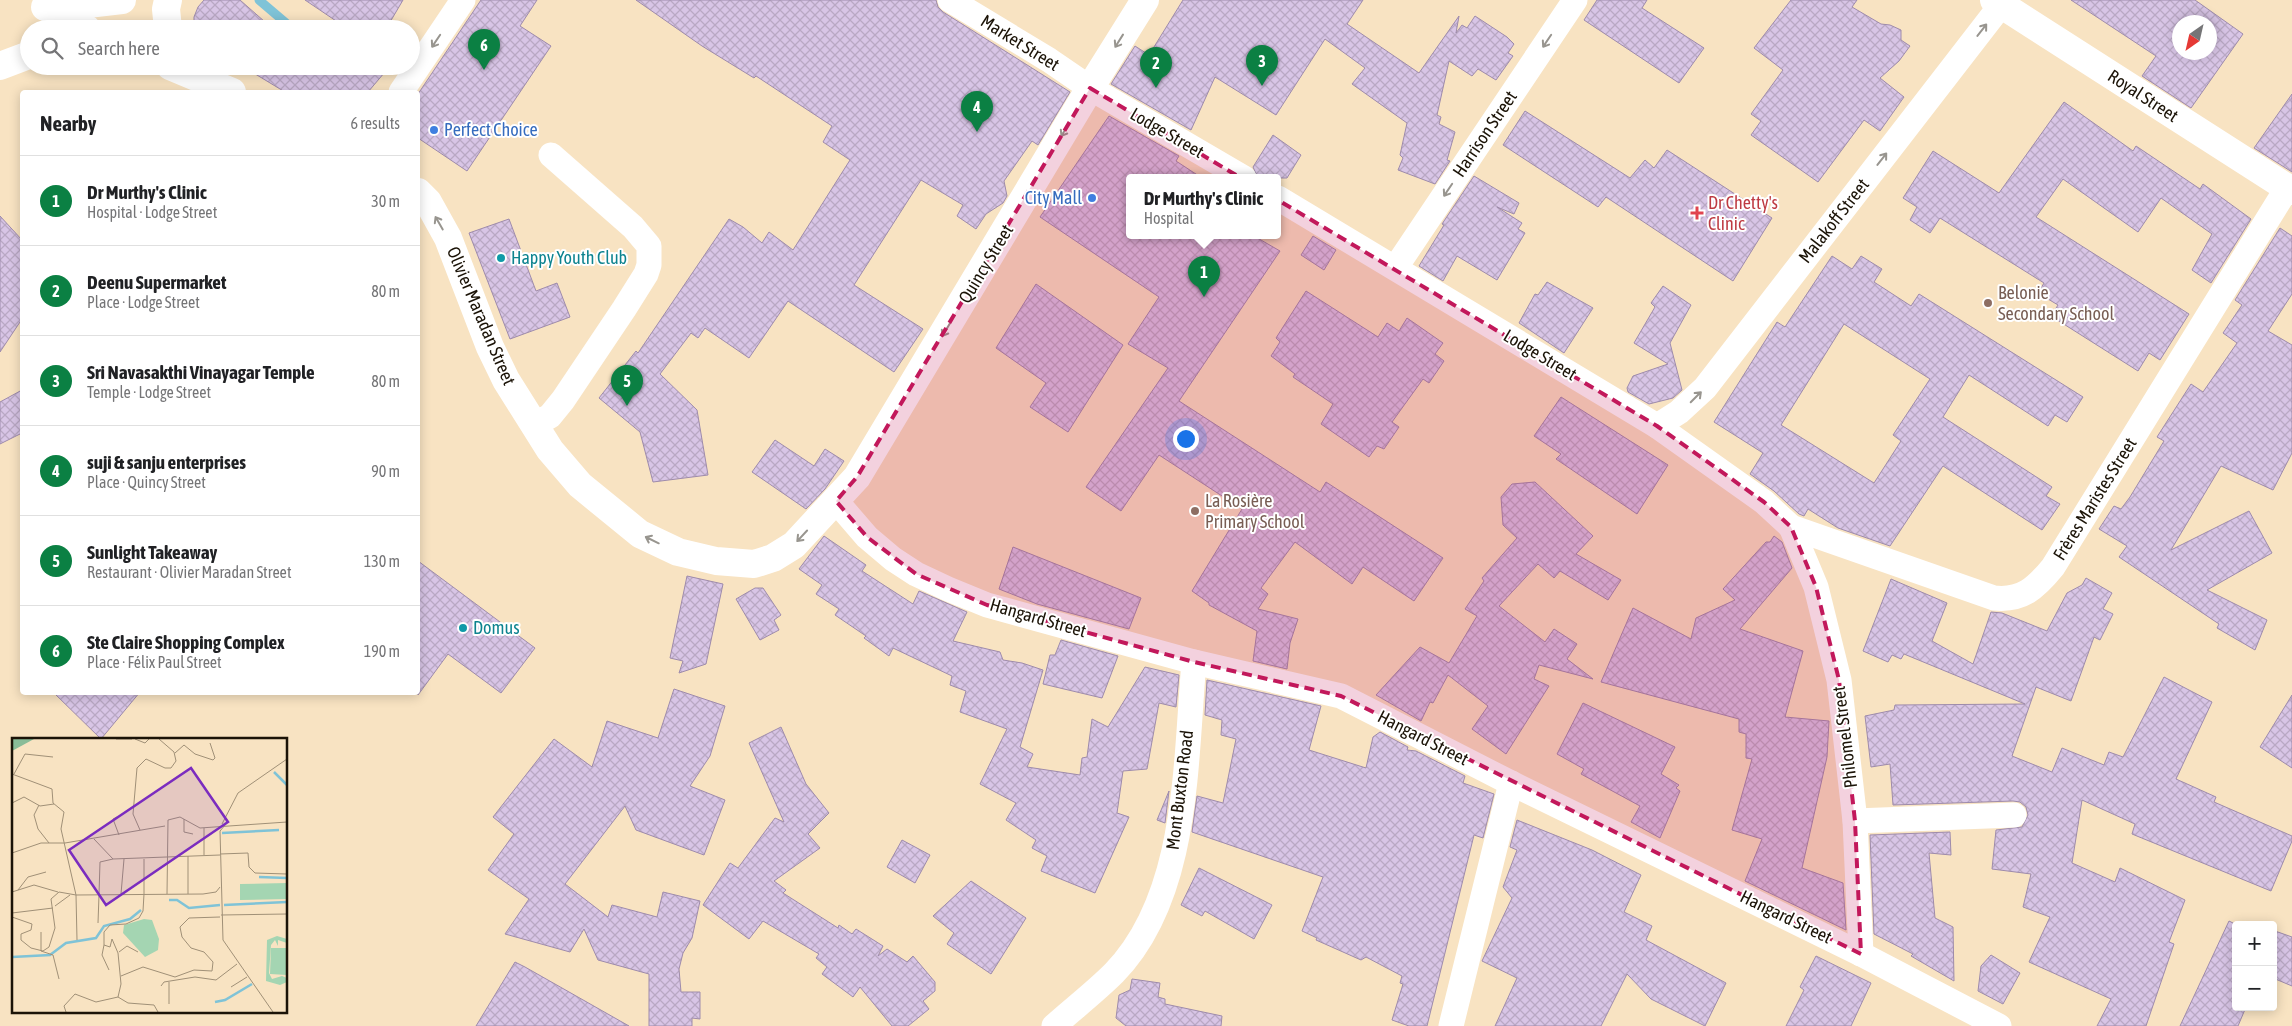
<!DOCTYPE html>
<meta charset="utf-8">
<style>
body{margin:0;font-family:"Asap Condensed",sans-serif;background:#f6f6f6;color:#202124}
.controls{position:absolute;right:15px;bottom:15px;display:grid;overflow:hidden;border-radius:5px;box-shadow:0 2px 12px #0003}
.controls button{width:45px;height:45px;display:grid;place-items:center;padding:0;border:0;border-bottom:1px solid #e0e0e0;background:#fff;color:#202124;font:25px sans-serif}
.compass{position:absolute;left:2172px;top:15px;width:45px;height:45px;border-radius:50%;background:#fff;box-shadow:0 2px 12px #0003;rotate:214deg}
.you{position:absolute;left:1185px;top:438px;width:18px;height:18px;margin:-12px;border:4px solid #fff;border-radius:50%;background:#1a73e8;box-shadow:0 0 0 8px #1a73e833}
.badge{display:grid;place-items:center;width:32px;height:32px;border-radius:50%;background:#0b8043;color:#fff;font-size:16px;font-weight:700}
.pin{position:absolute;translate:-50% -41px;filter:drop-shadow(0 1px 2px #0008)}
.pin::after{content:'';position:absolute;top:26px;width:18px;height:15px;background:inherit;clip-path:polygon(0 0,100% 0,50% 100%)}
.popup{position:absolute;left:1126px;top:174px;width:155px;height:65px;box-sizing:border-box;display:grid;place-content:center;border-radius:5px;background:#fff;filter:drop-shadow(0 1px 4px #0005);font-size:16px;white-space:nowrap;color:#757577}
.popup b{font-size:19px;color:#202124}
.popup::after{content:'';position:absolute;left:50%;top:100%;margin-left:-10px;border:10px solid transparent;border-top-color:#fff}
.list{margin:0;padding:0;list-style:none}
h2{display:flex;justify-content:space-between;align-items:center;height:65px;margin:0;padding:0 20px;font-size:21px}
h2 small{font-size:16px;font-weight:400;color:#757577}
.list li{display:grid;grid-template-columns:32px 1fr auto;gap:15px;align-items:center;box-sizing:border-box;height:90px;padding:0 20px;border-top:1px solid #e0e0e0}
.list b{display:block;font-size:19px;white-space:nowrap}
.list p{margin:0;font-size:16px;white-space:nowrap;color:#757577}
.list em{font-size:16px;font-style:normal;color:#757577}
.icon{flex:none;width:28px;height:28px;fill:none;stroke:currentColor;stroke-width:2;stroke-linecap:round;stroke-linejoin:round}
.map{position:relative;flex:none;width:2292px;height:1026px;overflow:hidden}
.search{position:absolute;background:#fff;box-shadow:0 2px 12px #0003;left:20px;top:20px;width:400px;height:55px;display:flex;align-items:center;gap:12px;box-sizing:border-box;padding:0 18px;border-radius:28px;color:#757577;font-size:19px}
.panel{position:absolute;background:#fff;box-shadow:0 2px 12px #0003;left:20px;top:90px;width:400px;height:605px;border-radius:5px}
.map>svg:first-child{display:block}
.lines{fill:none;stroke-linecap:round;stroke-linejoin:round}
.stream{stroke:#7fc3d7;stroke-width:9}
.building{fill:url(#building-cross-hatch);stroke:#9e8bab;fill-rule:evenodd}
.street{stroke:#fff;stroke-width:25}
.secondary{stroke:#fff;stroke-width:28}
.primary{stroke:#fff;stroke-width:28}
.oneway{stroke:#98958f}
.marked{fill:#c2185b;fill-opacity:0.2;stroke:#c2185b;stroke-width:4;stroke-dasharray:10 6;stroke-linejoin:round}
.shop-dot{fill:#3f7fe0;stroke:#fff;stroke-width:2}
.health-dot{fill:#e0444e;stroke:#fff;stroke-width:2}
.culture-dot{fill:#0f9aa8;stroke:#fff;stroke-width:2}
.education-dot{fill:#8d6e63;stroke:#fff;stroke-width:2}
.labels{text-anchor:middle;stroke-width:4;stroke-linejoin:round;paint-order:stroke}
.street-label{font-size:18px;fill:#1b1307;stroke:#fff}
.shop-label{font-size:18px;fill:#366cbe;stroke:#fff;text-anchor:start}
.health-label{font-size:18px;fill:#be3a42;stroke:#fff;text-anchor:start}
.culture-label{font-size:18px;fill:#0d838f;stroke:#fff;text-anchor:start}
.education-label{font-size:18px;fill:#785e54;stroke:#fff;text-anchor:start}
.inset-river{fill:none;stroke:#7fc3d7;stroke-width:2.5}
.inset-road{fill:none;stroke:#a09077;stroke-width:1}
.view{fill:#7b2cbf;fill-opacity:0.15;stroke:#7b2cbf;stroke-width:2.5}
.inset-edge{fill:none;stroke:#1b1307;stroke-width:2.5}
</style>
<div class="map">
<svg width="2292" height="1026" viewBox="0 0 2292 1026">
<defs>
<pattern id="building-cross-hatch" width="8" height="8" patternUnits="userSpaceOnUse" patternTransform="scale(1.25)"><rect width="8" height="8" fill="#d8c5e6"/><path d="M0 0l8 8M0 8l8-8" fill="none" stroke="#b9a8c4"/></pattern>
</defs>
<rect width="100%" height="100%" fill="#f8e3c2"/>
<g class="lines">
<!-- stream -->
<path class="stream" d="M259 0 293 29"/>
</g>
<!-- building -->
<g class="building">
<path d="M204 0H240L273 29H194V17L198 7Z"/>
<path d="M305 0H403L386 29H348Z"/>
<path d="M481 0H537L520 26 551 46 467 171 418 138V94Z"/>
<path d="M636 0H936L938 7 943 12 1070 92 1038 145 1032 141 1004 181 1007 196 1003 203 986 214 976 229 957 216 963 205 921 180 854 285 923 329 894 372 788 301 749 358 705 328 698 338 691 333 660 374 697 410 708 475 653 482 640 432 599 398 636 351 638 353 729 219 743 227 762 243 769 232 793 250 850 160 823 142 832 126 756 76 754 78 702 46Z"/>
<path d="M1183 0H1363L1347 24 1419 73 1459 16 1456 33 1462 25 1467 28 1475 16 1507 37 1514 44 1508 53 1513 56 1496 80 1478 69 1472 76 1449 61 1437 115 1441 117 1439 124 1455 132 1447 160 1450 161 1435 184 1398 170 1403 158 1400 155 1407 123 1352 84 1365 68 1325 39 1276 115 1215 77 1191 130 1111 84 1135 46 1149 55Z"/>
<path d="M1597 0H1647L1642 8 1704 48 1679 83 1584 20Z"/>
<path d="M1791 0H1857L1852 7 1881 24 1890 25 1901 30V40L1910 46 1899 61 1880 78 1904 97 1880 131 1864 120 1818 182 1751 135 1761 121 1751 114 1783 70 1754 48Z"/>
<path d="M2071 0H2195L2243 34 2191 108 2142 76 2156 56ZM2180 22H2210V52H2180Z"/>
<path d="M242 66H390L368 92H285Z"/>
<path d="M2292 94V172L2254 148Z"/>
<path d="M2064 102 2133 151 2136 146 2200 189 2203 184 2251 219 2211 283 2192 270 2212 234 2161 198 2138 232 2063 179 2036 217 2189 314 2160 360 2149 353 2138 371 2051 316 2058 305 2038 293 2044 283 1940 218 1930 233 1910 220 1917 207 1903 198 1933 151 1999 193Z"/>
<path d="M1525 111 1630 178 1645 160 1654 168 1667 150 1772 218 1733 281 1606 197 1598 207 1503 145Z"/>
<path d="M1109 116 1179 156 1176 161 1202 178H1130V236H1254L1280 251 1179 401 1320 492 1326 482 1443 558 1414 601 1363 567 1352 584 1295 542 1261 588 1268 594 1258 609 1298 619 1290 643 1287 669 1253 661 1257 631 1209 605V603L1192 591 1242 509 1159 455 1121 511 1086 487 1168 368 1128 344 1159 297 1040 217Z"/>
<path d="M1273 135 1301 155 1287 178H1258L1253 167Z"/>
<path d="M1474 176 1519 203 1514 214 1497 207 1522 223 1518 229 1525 233 1497 280 1457 256 1443 281 1419 266 1444 225 1442 224Z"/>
<path d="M0 216 22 240V319L0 352Z"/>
<path d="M509 219 536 291 557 283 570 317 510 339 469 233Z"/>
<path d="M2280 228 2292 236V294L2268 331 2292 345V453L2273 490 2221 466 2171 550 2249 511 2272 553 2207 590 2267 620 2255 650 2217 628 2219 624 2119 557 2127 546 2099 529 2114 506 2121 509 2130 497 2164 441 2157 437 2191 384 2203 392 2237 343 2223 333 2242 305 2235 300Z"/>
<path d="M1313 236 1336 250 1324 270 1301 255Z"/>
<path d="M1832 256 1852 269 1861 256 1882 269 1874 282 1911 306 1919 294 2083 397 2067 422 2055 415 2048 426 1969 375 1943 417 2052 487 2046 496 2060 504 2042 530 1943 466 1890 546 1838 528 1808 509 1804 516 1799 514 1774 491 1750 474 1763 453 1714 422 1777 322 1785 327ZM1844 324 1930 379 1893 435 1901 441 1874 483 1781 425Z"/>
<path d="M1547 282 1593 308 1564 353 1519 323 1535 294 1538 295Z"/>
<path d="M1036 284 1123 345 1068 432 1030 407 1046 383 996 348Z"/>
<path d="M1663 286 1691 305 1670 343 1682 390 1673 398 1649 404 1628 392 1627 388 1633 376 1668 364 1634 343 1655 307 1651 303Z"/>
<path d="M1306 291 1378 337 1387 323 1399 331 1407 318 1443 343 1435 354 1444 361 1429 383 1423 379 1392 422 1399 427 1384 449 1377 446 1369 457 1321 424 1333 404 1293 377 1295 374 1271 356 1280 342 1276 338Z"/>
<path d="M22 390V433L0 444V402Z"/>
<path d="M1561 397 1668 465 1637 514 1556 459 1561 454 1534 436Z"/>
<path d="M775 440 814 466 825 449 844 461 825 489 806 509 752 472Z"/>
<path d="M1535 482 1593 536 1576 554 1621 580 1608 600 1560 571 1554 578 1538 564 1499 606 1545 642 1554 629 1577 644 1567 659 1593 679 1539 665 1534 679 1549 686 1506 754 1472 729 1488 706 1448 675 1433 703 1430 702 1421 721 1376 695 1420 647 1449 663 1477 616 1465 609 1484 581 1482 578 1517 538 1503 525 1501 497 1512 484Z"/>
<path d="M824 536 866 565 862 571 913 604 919 591 967 612 953 641 1000 652 1003 660 1022 663 1043 670 1020 747 1033 754 1027 767 1080 775 1082 758 1087 757 1092 719 1108 727 1145 667 1179 675 1176 707 1159 703 1147 769 1123 771 1117 813 1129 817 1095 893 1041 871 1047 856 1032 848 1036 840 1006 820 1016 803 980 784 1007 729 960 712 966 691 950 685 952 676 893 648 889 656 864 638 866 636 835 615 839 609 816 594 822 585 799 569Z"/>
<path d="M1774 536 1782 542 1792 568 1740 629 1803 651 1785 717 1829 721 1827 757 1802 868 1843 883 1846 930 1745 881 1762 839 1732 830 1752 759 1746 758V734L1739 732V719L1601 682 1633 608 1691 639 1696 618 1735 600 1723 589 1766 542H1770Z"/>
<path d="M1013 547 1141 598 1129 629 1037 604 999 589Z"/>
<path d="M418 561 535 648 501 693 448 654 418 695Z"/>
<path d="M687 576 723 584 706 664 679 673 683 661 670 658Z"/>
<path d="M2086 578 2112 593 2103 609 2113 614 2100 640 2094 637 2071 701 2036 687 2012 756 2052 772 2062 748 2104 765 2109 752 2123 757 2164 677 2212 702 2176 779 2216 797 2214 802 2292 836V841L2271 891 2132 834 2135 824 2082 800 2072 863 2115 882 2120 868 2185 900 2169 942 2174 944 2146 1026H2097L2111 999 2029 962 2050 917 2023 907 2031 874 1992 869 1996 830 2022 827 2028 815 2026 807 2020 802 2013 801 1893 805 1890 764 1871 767 1865 716 1894 710 1895 705 2025 704 1904 654 1901 659 1892 655 1888 662 1863 651 1891 579 1947 603 1932 641 1973 664 1991 612 2002 613 2047 631 2067 593 2082 585Z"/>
<path d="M755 588H763L781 615 774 620 779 630 760 640 736 599Z"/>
<path d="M1061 640 1118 656 1102 698 1043 684 1050 655H1055Z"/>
<path d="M1207 680 1321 706 1309 750 1366 768 1373 737 1380 732 1408 747 1407 750 1416 751 1465 776 1463 783 1494 794 1483 838 1474 835 1427 1026H1409L1392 1020 1403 984 1400 983 1402 976 1366 957 1361 960 1316 940 1317 938 1302 931 1323 877 1192 832 1197 796 1223 803 1236 739 1221 735 1222 720 1205 715Z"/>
<path d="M674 689 725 706 710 756 690 786 725 800 704 855 636 830 625 806 565 884 608 917 612 905 657 917 663 892 700 901 692 938 683 953 679 969 681 992H700V1019L692 1018V1026H649V974L598 960 584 929 570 952 505 934 529 899 488 870 514 834 493 817 554 739 592 767 607 721 658 738Z"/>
<path d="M53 692H140L101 739Z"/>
<path d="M2292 695V768L2260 747Z"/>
<path d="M1583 703 1675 747 1661 774 1679 785 1676 788 1680 791 1660 838 1631 822 1640 806 1581 774 1584 769 1557 754Z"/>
<path d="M781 727 806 784 829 813 808 834 820 848 774 881 786 890 783 893 838 928 839 925 852 934 856 929 883 946 878 956 887 949 907 962 913 956 935 982V991L923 1001 929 1009 908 1026H892L860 987 853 997 822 974 827 967 816 958 819 954 763 921 749 939 703 905 730 863 738 868 775 818 784 822 749 743Z"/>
<path d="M1169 791 1165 823 1157 820Z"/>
<path d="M1517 820 1592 850 1641 875 1624 912 1652 926 1646 940 1726 983 1705 1026 1651 999 1627 974 1601 1026H1495L1517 978 1482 961 1512 898 1503 887 1517 850 1510 847Z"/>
<path d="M1950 832 1951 855 1929 853 1935 918 1953 927 1954 981 1911 956 1913 954 1874 934 1870 835Z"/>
<path d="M902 840 930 855 915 883 887 867Z"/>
<path d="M1199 868 1272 905 1254 939 1205 911 1202 916 1181 905Z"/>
<path d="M971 881 1026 918 991 974 947 944 954 933 933 916Z"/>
<path d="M2229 921 2237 925 2236 1007H2246L2238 1026H2180Z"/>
<path d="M2275 931 2292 937V986L2273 978V936Z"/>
<path d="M1991 955 2020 973 2003 1004 1978 991 1981 966Z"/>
<path d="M1816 956 1871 983 1851 1026H1786L1804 990 1800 987Z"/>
<path d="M515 962 525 967 629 1026H476Z"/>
<path d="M1132 979 1160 983 1158 997 1165 999V1004L1222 1016 1221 1026H1126L1116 1018 1119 995 1130 990Z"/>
</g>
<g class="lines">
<!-- street -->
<g class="street">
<path d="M950 0 1049 60 1090 88 1244 178"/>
<path d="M401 92 463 0"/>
<path d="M1278 198 1657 426 1764 502 1791 527 1994 598C2022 601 2036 588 2053 567L2287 188"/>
<path d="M1396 267 1575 0"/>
<path d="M534 425 550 416 563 400 624 309 646 274 649 265V246L633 227 551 155"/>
<path d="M1657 426 1679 412 1705 388 2001 5"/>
<path d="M836 501 867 537 893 559 916 574 948 589 987 605 1194 662 1341 696 1511 783 1861 954 1999 1026"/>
<path d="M1791 527 1816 587 1839 680 1855 821 1861 954"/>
<path d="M1855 821 2014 815"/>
<path d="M1054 1026C1074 1008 1095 992 1114 973 1189 896 1185 763 1194 662"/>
<path d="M1451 1026 1511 783"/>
</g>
<!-- secondary -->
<g class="secondary">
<path d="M168 0 166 9 168 29"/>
<path d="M45 7H62L122 0"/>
<path d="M46 7 87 29"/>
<path d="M0 66 29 55"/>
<path d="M170 66 232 92"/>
<path d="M418 192 428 202 448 238 490 347 506 380 550 450 580 485 640 534 678 552 716 561 754 564 773 558 794 545 857 477 1090 88 1145 0"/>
</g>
<!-- primary -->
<path class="primary" d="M1994 0 2292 191"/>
</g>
<!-- one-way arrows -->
<defs><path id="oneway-shaft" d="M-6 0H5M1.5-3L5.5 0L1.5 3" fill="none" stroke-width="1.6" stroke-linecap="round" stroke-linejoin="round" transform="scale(1.25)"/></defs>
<g class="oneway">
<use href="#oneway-shaft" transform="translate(1982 30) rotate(-52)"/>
<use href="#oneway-shaft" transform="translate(436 41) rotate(124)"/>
<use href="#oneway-shaft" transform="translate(1119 41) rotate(122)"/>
<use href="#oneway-shaft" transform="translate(1547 41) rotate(124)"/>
<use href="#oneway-shaft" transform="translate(1065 130) rotate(121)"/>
<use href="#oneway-shaft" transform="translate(1882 159) rotate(-52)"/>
<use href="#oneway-shaft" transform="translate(1448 190) rotate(124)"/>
<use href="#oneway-shaft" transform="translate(439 223) rotate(-120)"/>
<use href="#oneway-shaft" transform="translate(946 330) rotate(121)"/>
<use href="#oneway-shaft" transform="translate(1696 397) rotate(-45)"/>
<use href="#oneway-shaft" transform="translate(802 536) rotate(133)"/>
<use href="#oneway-shaft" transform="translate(652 540) rotate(-154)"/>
</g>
<!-- marked area -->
<path class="marked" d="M1090 88 1657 426 1764 502 1791 527 1816 587 1839 680 1855 821 1861 954 1341 696 1194 662 987 605 916 574 867 537 836 501 857 477Z"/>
<!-- markers -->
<g class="shop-dot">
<circle cx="434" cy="130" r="5"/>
<circle cx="1092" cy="198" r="5"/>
</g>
<path class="health-dot" d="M1694.5 205.5h5v5h5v5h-5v5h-5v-5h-5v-5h5z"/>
<g class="culture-dot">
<circle cx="501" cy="258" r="5"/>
<circle cx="463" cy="628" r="5"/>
</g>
<g class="education-dot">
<circle cx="1988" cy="303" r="5"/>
<circle cx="1195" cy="511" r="5"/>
</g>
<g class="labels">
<!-- street labels -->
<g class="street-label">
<text transform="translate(1020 43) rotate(32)" y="6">Market Street</text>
<text transform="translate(2143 96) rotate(33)" y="6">Royal Street</text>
<text transform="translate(1167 133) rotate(30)" y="6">Lodge Street</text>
<text transform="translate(1485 134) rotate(-56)" y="6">Harrison Street</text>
<text transform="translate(1834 221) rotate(-52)" y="6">Malakoff Street</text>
<text transform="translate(986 264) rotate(-59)" y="6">Quincy Street</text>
<text transform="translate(481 316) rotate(67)" y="6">Olivier Maradan Street</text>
<text transform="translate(1540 355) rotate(31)" y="6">Lodge Street</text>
<text transform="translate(2095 499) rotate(-58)" y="6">Frères Maristes Street</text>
<text transform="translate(1038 618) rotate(16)" y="6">Hangard Street</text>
<text transform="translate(1845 737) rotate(-97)" y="6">Philomel Street</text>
<text transform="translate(1423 738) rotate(27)" y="6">Hangard Street</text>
<text transform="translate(1180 790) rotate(-83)" y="6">Mont Buxton Road</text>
<text transform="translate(1786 917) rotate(26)" y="6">Hangard Street</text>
</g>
<!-- shop labels -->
<g class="shop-label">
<text x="444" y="136">Perfect Choice</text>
<text x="1082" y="204" text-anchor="end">City Mall</text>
</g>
<!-- health labels -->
<g class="health-label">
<text x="1708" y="209">Dr Chetty's<tspan x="1708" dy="21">Clinic</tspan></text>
</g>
<!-- culture labels -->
<g class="culture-label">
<text x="511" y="264">Happy Youth Club</text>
<text x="473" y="634">Domus</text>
</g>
<!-- education labels -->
<g class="education-label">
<text x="1998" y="299">Belonie<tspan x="1998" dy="21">Secondary School</tspan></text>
<text x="1205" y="507">La Rosière<tspan x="1205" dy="21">Primary School</tspan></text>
</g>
</g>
<!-- overview -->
<g transform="translate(12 738)">
<rect width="275" height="275" fill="#f8e3c2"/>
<path d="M0 1H22L0 13Z" fill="#89bc98"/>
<path d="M132 181 140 182 147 201 146 212 133 219 111 195 112 187Z" fill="#a4d5b2"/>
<path d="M275 145V161L228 162V146ZM265 198 275 201V205L266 202V208L263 202 259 207 257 235 260 241 270 238 275 240V244L268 247 254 243 255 202ZM259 210H275V237L258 236Z" fill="#a4d5b2"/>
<path class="inset-river" d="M262 34 275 47M210 95 267 92M247 139 275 140M157 162H165L177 170 208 167M212 167 275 164M0 219 38 217 54 205 84 200 92 188 118 181 129 172M203 264 213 262 240 246"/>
<path class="inset-road" d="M104 1H120M123 1 133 5 137 1M163 15 172 7 183 16 201 22 203 20 198 5M0 36 40 51 41 65 52 74 49 91 64 157 65 202M2 36 13 16 41 19M0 65 12 59 28 68 42 66M27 67 22 77 26 91 37 105M105 79 101 81 107 97M172 81V94L181 96M210 86 226 55 275 21M214 86 208 93 211 202 261 274M192 90V117M128 92 121 76 125 30 134 21 153 30H159L164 23 162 14 147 1M82 101 101 121M0 115 29 105H53L153 88M208 116 236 115 237 129 243 135 275 136M176 118V156M132 121V156M6 152 16 139 34 134M0 154 22 147 46 154M87 156 88 124 101 121 208 117M109 156 112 121M155 156 156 82 168 79 188 90 275 84M43 168 58 157M0 175 41 170M209 177 275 176M0 179 20 186 19 192 9 196V202L19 210 31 213 37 209 43 190 39 161 47 154 64 157 191 156 204 154 208 149M86 185 87 157M29 194V213L41 217 47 241M92 207 90 217 97 232M107 214 115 208 126 214M109 238 131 229 163 239 182 232 200 233 201 224 192 214 179 210 170 199 168 189 177 180 208 179M157 244V266M149 248 152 244 183 239 204 242 225 226M219 249 235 239M106 259 116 265 142 267 146 274M54 274 52 268 63 256 84 264 106 259 109 246 106 215 100 201 98 209 92 207V194L98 187 114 186 127 180 131 173 132 156"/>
<path class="view" d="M179 30 216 84 94 167 57 112Z"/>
<rect width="275" height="275" class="inset-edge"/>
</g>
</svg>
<div class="controls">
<button>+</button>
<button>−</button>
</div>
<svg class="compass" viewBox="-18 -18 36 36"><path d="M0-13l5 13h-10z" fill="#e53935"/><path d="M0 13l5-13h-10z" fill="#757577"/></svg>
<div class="you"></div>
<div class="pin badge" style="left:1204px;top:297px">1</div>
<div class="popup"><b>Dr Murthy's Clinic</b>Hospital</div>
<div class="pin badge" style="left:1156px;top:88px">2</div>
<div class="pin badge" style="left:1262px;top:86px">3</div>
<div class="pin badge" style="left:977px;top:132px">4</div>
<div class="pin badge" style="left:627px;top:406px">5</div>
<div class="pin badge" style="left:484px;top:70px">6</div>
<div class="search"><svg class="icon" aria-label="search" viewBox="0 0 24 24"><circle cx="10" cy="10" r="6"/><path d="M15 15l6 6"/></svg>Search here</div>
<section class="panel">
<h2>Nearby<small>6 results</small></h2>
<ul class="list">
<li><span class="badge">1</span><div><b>Dr Murthy's Clinic</b><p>Hospital · Lodge Street</p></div><em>30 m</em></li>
<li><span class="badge">2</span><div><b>Deenu Supermarket</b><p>Place · Lodge Street</p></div><em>80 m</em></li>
<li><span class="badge">3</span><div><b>Sri Navasakthi Vinayagar Temple</b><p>Temple · Lodge Street</p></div><em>80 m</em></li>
<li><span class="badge">4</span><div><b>suji &amp; sanju enterprises</b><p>Place · Quincy Street</p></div><em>90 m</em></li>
<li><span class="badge">5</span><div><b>Sunlight Takeaway</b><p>Restaurant · Olivier Maradan Street</p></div><em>130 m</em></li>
<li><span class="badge">6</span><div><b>Ste Claire Shopping Complex</b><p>Place · Félix Paul Street</p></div><em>190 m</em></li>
</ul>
</section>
</div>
